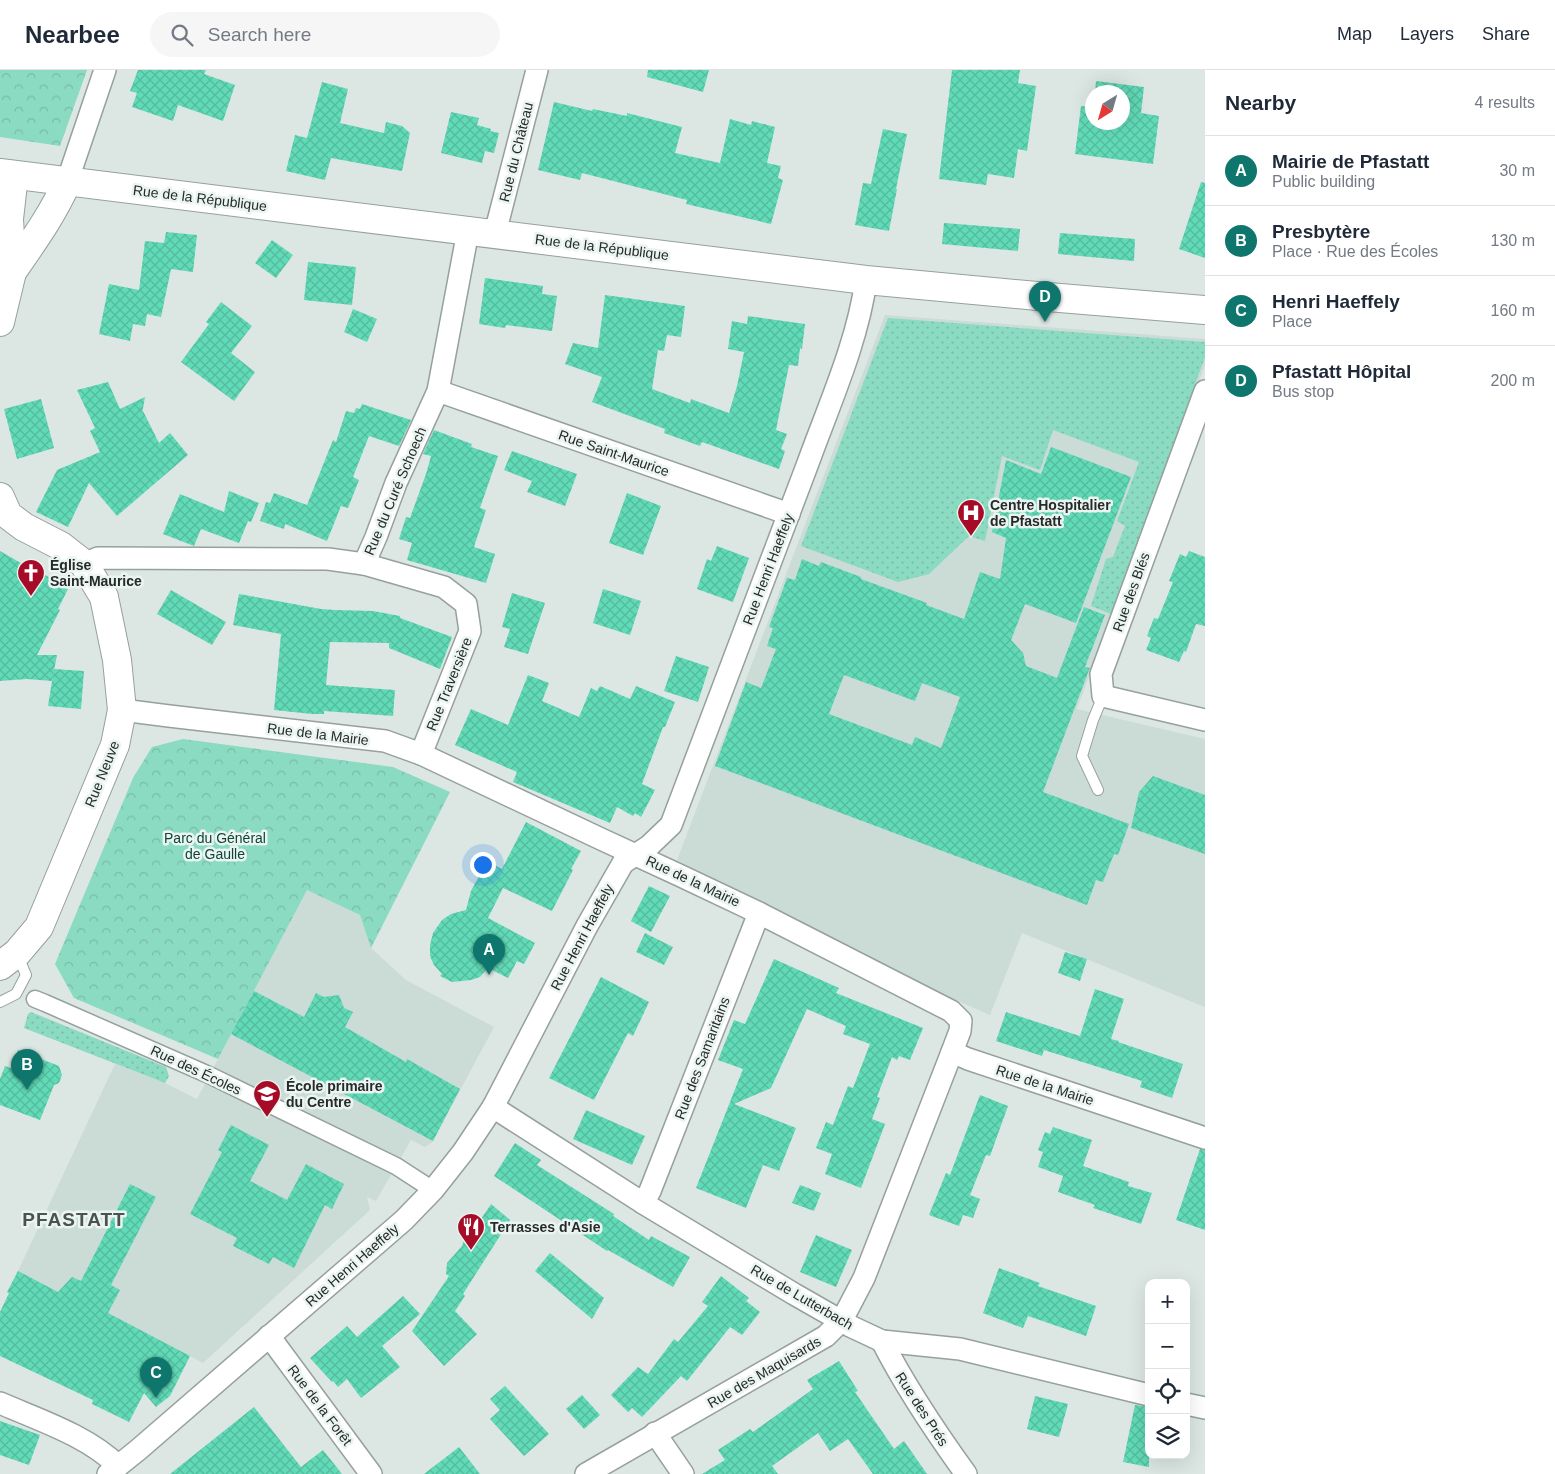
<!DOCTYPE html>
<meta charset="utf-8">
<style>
body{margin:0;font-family:Helvetica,sans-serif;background:#f6f6f7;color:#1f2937}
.controls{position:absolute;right:15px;bottom:15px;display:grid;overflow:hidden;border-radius:10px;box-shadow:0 5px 20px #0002}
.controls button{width:45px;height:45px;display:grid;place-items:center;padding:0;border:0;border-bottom:1px solid #e0e1e3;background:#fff;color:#1f2937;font:25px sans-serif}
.compass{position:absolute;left:1085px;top:15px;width:45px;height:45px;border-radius:50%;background:#fff;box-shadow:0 5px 20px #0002;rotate:217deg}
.you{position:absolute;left:482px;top:794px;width:18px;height:18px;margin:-12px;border:4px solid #fff;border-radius:50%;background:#1a73e8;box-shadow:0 0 0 8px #1a73e833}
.badge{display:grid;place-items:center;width:32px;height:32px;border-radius:50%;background:#0f766e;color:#fff;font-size:16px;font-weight:700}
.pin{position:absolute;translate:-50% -41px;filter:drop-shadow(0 1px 2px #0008)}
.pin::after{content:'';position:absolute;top:26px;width:18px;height:15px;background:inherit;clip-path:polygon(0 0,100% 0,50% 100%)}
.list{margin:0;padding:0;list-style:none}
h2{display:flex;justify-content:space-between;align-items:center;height:65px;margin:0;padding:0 20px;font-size:21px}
h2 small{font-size:16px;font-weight:400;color:#747a83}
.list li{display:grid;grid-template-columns:32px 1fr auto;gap:15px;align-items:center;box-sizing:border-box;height:70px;padding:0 20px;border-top:1px solid #e0e1e3}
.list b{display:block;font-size:19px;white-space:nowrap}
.list p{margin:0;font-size:16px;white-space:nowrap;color:#747a83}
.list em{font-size:16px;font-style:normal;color:#747a83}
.icon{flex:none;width:28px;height:28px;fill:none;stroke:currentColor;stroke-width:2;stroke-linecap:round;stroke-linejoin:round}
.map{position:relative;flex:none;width:1205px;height:1404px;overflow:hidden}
header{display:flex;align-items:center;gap:30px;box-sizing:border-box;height:70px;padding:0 25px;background:#fff;border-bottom:1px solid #e0e1e3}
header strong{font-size:24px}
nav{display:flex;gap:28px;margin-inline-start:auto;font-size:18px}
.search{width:350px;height:45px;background:#f6f6f7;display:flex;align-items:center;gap:12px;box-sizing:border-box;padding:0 18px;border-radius:28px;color:#747a83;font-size:19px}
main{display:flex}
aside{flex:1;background:#fff}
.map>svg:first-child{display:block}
.built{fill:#cadcd5}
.grass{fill:url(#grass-dots)}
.park{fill:url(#park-crowns)}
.building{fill:url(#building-cross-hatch);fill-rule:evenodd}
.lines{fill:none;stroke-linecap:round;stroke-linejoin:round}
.service-casing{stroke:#96a09c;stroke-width:12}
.pedestrian-casing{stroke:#96a09c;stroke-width:19}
.minor-casing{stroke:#96a09c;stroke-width:24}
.secondary-casing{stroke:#96a09c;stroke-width:30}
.service{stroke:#fff;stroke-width:10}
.pedestrian{stroke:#fff;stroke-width:16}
.minor{stroke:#fff;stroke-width:21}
.secondary{stroke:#fff;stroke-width:28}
.labels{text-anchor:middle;stroke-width:5;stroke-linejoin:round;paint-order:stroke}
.street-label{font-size:14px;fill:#262a28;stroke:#eaf4f0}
.poi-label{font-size:14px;font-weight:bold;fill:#262a28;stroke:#eaf4f0;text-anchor:start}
.park-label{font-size:14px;fill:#0f4437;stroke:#eaf4f0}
.district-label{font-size:19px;font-weight:bold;letter-spacing:1px;fill:#4a534f;stroke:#eaf4f0}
</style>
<header>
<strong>Nearbee</strong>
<div class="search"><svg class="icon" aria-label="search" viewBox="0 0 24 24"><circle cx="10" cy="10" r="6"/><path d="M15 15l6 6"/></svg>Search here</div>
<nav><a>Map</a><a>Layers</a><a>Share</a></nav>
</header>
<main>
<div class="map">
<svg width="1205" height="1404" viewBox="0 0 1205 1404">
<defs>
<pattern id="grass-dots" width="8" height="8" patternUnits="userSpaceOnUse" patternTransform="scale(1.25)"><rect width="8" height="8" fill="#8adbc1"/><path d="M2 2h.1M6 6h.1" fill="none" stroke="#77bca6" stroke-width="1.8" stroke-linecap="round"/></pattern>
<pattern id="park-crowns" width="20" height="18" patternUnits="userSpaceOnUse" patternTransform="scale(1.25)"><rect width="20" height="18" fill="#8adbc1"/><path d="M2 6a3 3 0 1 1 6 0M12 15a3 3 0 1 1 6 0" fill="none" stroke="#77bca6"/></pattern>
<pattern id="building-cross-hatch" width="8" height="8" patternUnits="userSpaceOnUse" patternTransform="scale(1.25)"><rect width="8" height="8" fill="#61dab7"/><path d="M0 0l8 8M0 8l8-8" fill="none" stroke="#54bb9d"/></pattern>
</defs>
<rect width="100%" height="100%" fill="#dce7e3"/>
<!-- built -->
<g class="built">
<path d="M885 245 1205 269V295L1077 639 1205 669V937L1022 863 990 945 944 925 677 790Z"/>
<path d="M307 820 360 845 371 878 406 910 494 957 435 1067 434 1071 425 1077 411 1070 376 1131 367 1127 370 1140 203 1293 190 1286 178 1309 18 1201 115 994 165 1013 197 1029Z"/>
</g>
<!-- grass -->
<g class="grass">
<path d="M888 248 1205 272V287L1111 544 1091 536 1106 489 1113 487 1125 456 1117 451 1139 392 1053 360 1040 400 1002 386 985 471 969 466 929 504 898 512 801 476Z"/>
<path d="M31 942 166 997 169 1006 165 1013 24 958 28 944Z"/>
</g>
<!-- park -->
<g class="park">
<path d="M0 0H87L60 76 0 67Z"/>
<path d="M183 669 393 697 450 722 371 878 360 845 307 820 218 989 74 928 55 894 133 708 152 677Z"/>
</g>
<!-- building -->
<g class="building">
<path d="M138 0H206L204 4 235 15 223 51 178 35 173 51 132 37 137 23 130 21Z"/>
<path d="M648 0H709L703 22 647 7Z"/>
<path d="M952 0H1020L1018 13 1036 16 1027 81 1018 79 1014 108 988 104 986 115 939 109Z"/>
<path d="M1096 11 1144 17 1141 43 1159 46 1153 94 1075 84 1081 36 1092 37V52H1122V22H1095Z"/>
<path d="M322 12 348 19 340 53 384 63 386 52 402 56 410 63 402 101 331 88 325 110 286 101 295 65 307 68Z"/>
<path d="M554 32 592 41 593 39 627 46V43L682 57 675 83 720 93 730 49 751 55 752 51 775 57 767 93 781 96 778 108 783 110 771 154 686 134 687 130 582 103 580 110 538 100Z"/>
<path d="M451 42 479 48 477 55 491 59 490 61 499 63 494 83 485 81 482 93 441 83Z"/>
<path d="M883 59 907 64 896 119H897L889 161 855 155 863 113 871 114Z"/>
<path d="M1201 112 1205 113V188L1179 179Z"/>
<path d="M944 153 1020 159 1018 181 942 174Z"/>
<path d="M166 162 197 165 193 202 171 199 161 247 147 244 145 256 133 254 130 271 99 264 109 214 139 220 145 171 164 173Z"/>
<path d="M1060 163 1135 169 1134 191 1058 184Z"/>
<path d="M272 170 293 185 276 208 255 193Z"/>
<path d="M308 192 356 197 352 235 304 230Z"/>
<path d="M485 208 543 216 542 224 557 226 552 261 506 255 505 258 479 254Z"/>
<path d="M605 225 685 236 681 267 667 265 664 281 658 280 652 319 690 333 691 329 729 343 737 316 744 282 728 279 732 251 747 254 748 246 805 254 802 279 800 278 798 296 789 295 776 360 787 364 781 379 785 381 779 399 702 372 700 376 664 363 665 359 592 332 602 307 565 294 573 273 598 278Z"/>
<path d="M221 232 252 256 231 283 255 302 234 331 181 292 209 254 206 252Z"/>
<path d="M353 239 377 249 367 272 344 262Z"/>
<path d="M108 312 120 339 145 327 142 344 143 341 159 373 170 363 188 385 117 446 89 413 68 457 36 442 57 400 100 382 90 361 95 358 77 320Z"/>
<path d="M41 329 54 378 17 389 4 339Z"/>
<path d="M362 334 411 350 399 376 369 366 353 407 359 410 348 438 341 436 327 471 285 454 284 459 260 451 266 432 270 433 274 423 307 435 333 370 336 372 346 341 354 343 356 338 360 339Z"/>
<path d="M434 360 472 374 471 377 498 386 480 438 486 440 474 477 495 484 486 513 407 490 412 473 399 469 406 447 410 448 426 404 431 386 423 384Z"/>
<path d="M1051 377 1131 407 1076 553 1025 534 1011 570 1023 583 1026 596 1057 608 1084 537 1105 545 1085 597 1090 598 1089 600 1043 722 1129 754 1118 785 1114 784 1103 812 1096 810 1087 835 715 696 746 612 761 618 776 579 767 576 773 558 769 557 787 508 795 510 802 489 819 496 821 492 861 507V509L927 533 926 535 964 549 980 502 1000 509 1006 468 992 462 1006 390 1041 404ZM844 605 915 631 922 613 960 627 941 678 915 667 912 675 829 644Z"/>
<path d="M512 381 577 404 565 436 527 422 532 411 504 400Z"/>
<path d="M229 421 259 433 251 452 248 451 239 473 201 459 194 476 163 464 180 424 224 442Z"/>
<path d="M627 423 661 436 643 485 609 473Z"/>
<path d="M717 476 749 488 733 532 697 519 707 489 711 491Z"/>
<path d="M0 481 33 500 68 515 66 518 68 519 58 539 60 540 37 585H57L52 611 27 609 0 611Z"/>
<path d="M1189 481 1205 487V556L1196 554 1186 582 1184 581 1179 592 1146 580 1151 568 1147 566 1154 548 1158 549 1173 512 1169 511 1180 484 1186 487Z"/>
<path d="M603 519 641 531 630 565 593 553Z"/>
<path d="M171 520 226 552 212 575 157 544Z"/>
<path d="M512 523 545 533 528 584 504 577 510 559 502 557Z"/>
<path d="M239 524 321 539 335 540 373 541 400 546V548L452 567 440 599 389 578V573L330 572 326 615 395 620 393 646 324 641V644H312L274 640 281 564 233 555Z"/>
<path d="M676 586 709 597 698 632 664 621Z"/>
<path d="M54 599 84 601 81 639 48 636Z"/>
<path d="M528 605 549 613 542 631 579 647 591 618 597 621 600 616 630 629 636 616 675 632 665 657H663L642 714 655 720 641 747 635 743 633 746 617 737 610 753 513 712 517 702 455 675 471 639 508 655Z"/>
<path d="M1153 706 1205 725V784L1131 758 1139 722Z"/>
<path d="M526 752 581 781 571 799 573 800 552 841 503 818 488 848 535 873 524 894 517 891 508 908 488 898 480 907 471 910 452 912 440 906 442 904 434 895 430 886V875L433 863 442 850 451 844 466 840 471 821 487 791 502 799Z"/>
<path d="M649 816 670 826 651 862 631 851Z"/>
<path d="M645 863 673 877 664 895 636 882Z"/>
<path d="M1065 882 1087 889 1080 911 1058 903Z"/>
<path d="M774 889 839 918 836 923 923 958 910 990 899 986 897 990 892 987 877 1027 880 1028 872 1049 885 1054 861 1118 825 1104 832 1084 816 1078 826 1052 833 1055 848 1016 853 1018 870 974 843 964 846 956 807 939 771 1018 734 1034 796 1058 779 1101 763 1095 746 1138 696 1118 743 999 718 990 734 950 745 954Z"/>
<path d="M601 907 649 932 633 966 628 963 594 1030 549 1008Z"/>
<path d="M1095 919 1124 929 1111 969 1119 971 1118 972 1183 994 1172 1028 1140 1017 1142 1011 1092 995 1044 980 1042 986 996 971 1006 942 1080 966Z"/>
<path d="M254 921 304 947 316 923 324 927 339 925 344 938 353 942 345 957 406 992 407 989 460 1019 433 1071 231 964Z"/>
<path d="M18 980 59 996 62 1005 59 1013 54 1015 40 1050 0 1035V1009L5 996 11 998Z"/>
<path d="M980 1025 1008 1036 990 1086 986 1085 970 1125 980 1129 973 1148 963 1145 959 1156 929 1145 946 1103 950 1105Z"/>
<path d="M586 1040 645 1066 632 1095 573 1069Z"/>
<path d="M231 1055 269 1075 250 1111 287 1130 306 1094 344 1114 332 1139 325 1135 294 1198 273 1187 269 1194 233 1176 237 1168 190 1144 222 1082 218 1080Z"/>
<path d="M1053 1057 1092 1070 1083 1096 1129 1112 1128 1116 1152 1123 1141 1154 1093 1138 1095 1135 1058 1122 1063 1106 1038 1097 1043 1082 1038 1080 1045 1062 1050 1064Z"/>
<path d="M515 1073 541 1090 537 1095 614 1144 613 1146 649 1170 651 1166 690 1187 673 1217 608 1180 607 1181 494 1106Z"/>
<path d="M1200 1079 1205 1080V1160L1176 1150Z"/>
<path d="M130 1114 156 1127 111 1215 120 1220 108 1243 190 1286 170 1326 156 1337 144 1323 129 1352 92 1334 93 1330 0 1286V1242L9 1223 7 1222 18 1201 58 1222 72 1207 81 1211Z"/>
<path d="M800 1115 821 1123 814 1141 792 1133Z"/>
<path d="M491 1134 510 1150 463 1224 465 1226 455 1241 477 1264 444 1296 412 1261 449 1206 446 1204 447 1193 462 1176 468 1159 479 1152Z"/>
<path d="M816 1165 852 1180 836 1217 800 1202Z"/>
<path d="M550 1183 604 1228 592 1249 535 1201Z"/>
<path d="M999 1198 1040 1213 1038 1216 1096 1236 1086 1266 1028 1246 1023 1258 983 1243Z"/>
<path d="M721 1206 749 1228 746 1231 760 1242 742 1265 730 1257 687 1311 681 1306 642 1347 632 1338 628 1342 611 1325 638 1297 648 1304 674 1269 678 1272 708 1236 702 1232Z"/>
<path d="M403 1226 420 1244 382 1276 400 1297 361 1328 347 1309 338 1317 333 1311 332 1312 310 1288 347 1256 357 1267Z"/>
<path d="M839 1291 858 1321 855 1322 894 1379 904 1371 927 1404H873L848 1369 830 1381 818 1363 772 1396 778 1404H702L725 1390 718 1380 750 1359 753 1362 813 1319 807 1310Z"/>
<path d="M505 1316 549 1364 524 1386 490 1349 500 1340 490 1329Z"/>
<path d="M582 1325 600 1345 584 1359 566 1339Z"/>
<path d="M1035 1326 1068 1334 1059 1367 1027 1359Z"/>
<path d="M1135 1335 1149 1337V1397L1123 1392Z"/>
<path d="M254 1337 301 1397 323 1380 342 1404H170Z"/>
<path d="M0 1351 40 1365 29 1395 0 1385Z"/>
<path d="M459 1377 480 1404H424Z"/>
</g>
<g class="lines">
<defs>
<g id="service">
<path d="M1098 720 1082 686 1093 650 1103 626"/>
<path d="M0 932 16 924 26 905 17 884"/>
</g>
<path id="pedestrian" d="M35 929 45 933 209 1005 396 1096 433 1120"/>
<g id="minor">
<path d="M67 112 105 0"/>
<path d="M495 163 537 0"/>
<path d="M438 321 789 444"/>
<path d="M1205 321 1101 604 1103 626 1205 650"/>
<path d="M84 494 98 488 328 489 364 494 444 517 466 534 470 561 421 684"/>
<path d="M364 494 376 467 396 413 438 321 468 161"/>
<path d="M122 640 169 646 385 671 421 684 601 769 679 805 759 843 951 941 961 951 960 961 952 982 968 989 1205 1068"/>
<path d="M493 1037 643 1133 794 1224 850 1256 882 1271 960 1279 1149 1325"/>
<path d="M643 1133 650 1121 759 843"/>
<path d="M269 1266 371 1404"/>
<path d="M882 1271C906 1318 935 1361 966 1404"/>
<path d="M0 1333C39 1350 88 1366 118 1396"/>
<path d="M1186 1334 1205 1338"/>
<path d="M655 1363 683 1404"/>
<path d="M108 1404 138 1380 404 1150 433 1120 463 1082 493 1037 587 856 623 793 649 776 671 755C716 634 763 514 808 393 829 335 858 271 866 210"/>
<path d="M586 1404 826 1266 842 1250 864 1208 952 982"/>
</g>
<g id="secondary">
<path d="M0 103 866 210 1048 227 1205 240"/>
<path d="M12 202C32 173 53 144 67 112"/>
<path d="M0 252 12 202 9 149 14 105"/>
<path d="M0 427 8 445 24 457 61 476 84 494 104 527 117 590 122 640 115 675 39 857 17 883 0 896"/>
</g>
</defs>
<!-- service casing -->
<use href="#service" class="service-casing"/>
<!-- pedestrian casing -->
<use href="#pedestrian" class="pedestrian-casing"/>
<!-- minor casing -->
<use href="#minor" class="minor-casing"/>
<!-- secondary casing -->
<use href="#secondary" class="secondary-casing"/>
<!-- service -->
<use href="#service" class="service"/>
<!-- pedestrian -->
<use href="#pedestrian" class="pedestrian"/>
<!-- minor -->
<use href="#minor" class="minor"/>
<!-- secondary -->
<use href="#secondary" class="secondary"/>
</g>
<!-- icons -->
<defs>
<symbol id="hospital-pin" viewBox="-11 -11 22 30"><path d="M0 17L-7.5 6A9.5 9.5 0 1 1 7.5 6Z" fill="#a60c27" stroke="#eaf4f0"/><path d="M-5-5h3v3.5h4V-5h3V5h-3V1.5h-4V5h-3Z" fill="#fff"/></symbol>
<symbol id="church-pin" viewBox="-11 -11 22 30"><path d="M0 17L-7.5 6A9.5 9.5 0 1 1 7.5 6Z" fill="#a60c27" stroke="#eaf4f0"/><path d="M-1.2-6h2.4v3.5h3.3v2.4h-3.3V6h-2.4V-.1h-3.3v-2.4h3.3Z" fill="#fff"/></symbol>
<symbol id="school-pin" viewBox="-11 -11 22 30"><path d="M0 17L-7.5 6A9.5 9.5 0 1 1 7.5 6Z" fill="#a60c27" stroke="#eaf4f0"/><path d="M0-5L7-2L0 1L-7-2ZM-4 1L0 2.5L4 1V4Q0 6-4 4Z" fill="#fff"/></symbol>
<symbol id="restaurant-pin" viewBox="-11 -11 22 30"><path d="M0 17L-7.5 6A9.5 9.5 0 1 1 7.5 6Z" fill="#a60c27" stroke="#eaf4f0"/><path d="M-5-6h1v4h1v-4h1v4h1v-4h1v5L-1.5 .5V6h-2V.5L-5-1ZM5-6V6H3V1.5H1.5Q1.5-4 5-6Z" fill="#fff"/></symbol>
</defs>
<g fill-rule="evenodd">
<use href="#hospital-pin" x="955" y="427" width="32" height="43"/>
<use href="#church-pin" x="15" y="487" width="32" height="43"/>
<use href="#school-pin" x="251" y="1008" width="32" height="43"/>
<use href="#restaurant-pin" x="455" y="1141" width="32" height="43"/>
</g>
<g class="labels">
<!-- street labels -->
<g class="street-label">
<text transform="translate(516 82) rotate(-76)" y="5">Rue du Château</text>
<text transform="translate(200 128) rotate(7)" y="5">Rue de la République</text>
<text transform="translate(602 177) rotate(7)" y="5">Rue de la République</text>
<text transform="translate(614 383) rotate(19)" y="5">Rue Saint-Maurice</text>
<text transform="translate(395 421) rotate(-67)" y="5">Rue du Curé Schoech</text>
<text transform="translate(768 499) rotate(-69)" y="5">Rue Henri Haeffely</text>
<text transform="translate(1131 522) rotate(-70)" y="5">Rue des Blés</text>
<text transform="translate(449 614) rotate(-68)" y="5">Rue Traversière</text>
<text transform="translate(318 664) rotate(7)" y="5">Rue de la Mairie</text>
<text transform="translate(102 704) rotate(-68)" y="5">Rue Neuve</text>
<text transform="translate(693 811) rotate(25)" y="5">Rue de la Mairie</text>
<text transform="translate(582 867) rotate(-62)" y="5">Rue Henri Haeffely</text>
<text transform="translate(702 988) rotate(-69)" y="5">Rue des Samaritains</text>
<text transform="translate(196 1000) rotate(25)" y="5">Rue des Écoles</text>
<text transform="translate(1045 1015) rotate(18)" y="5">Rue de la Mairie</text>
<text transform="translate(352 1195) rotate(-41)" y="5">Rue Henri Haeffely</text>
<text transform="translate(802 1227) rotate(30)" y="5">Rue de Lutterbach</text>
<text transform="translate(764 1302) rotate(-30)" y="5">Rue des Maquisards</text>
<text transform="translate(320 1335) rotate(53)" y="5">Rue de la Forêt</text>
<text transform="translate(922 1339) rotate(57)" y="5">Rue des Prés</text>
</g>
<!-- poi labels -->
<g class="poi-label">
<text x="990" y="440">Centre Hospitalier<tspan x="990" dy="16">de Pfastatt</tspan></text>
<text x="50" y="500">Église<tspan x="50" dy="16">Saint-Maurice</tspan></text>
<text x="286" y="1021">École primaire<tspan x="286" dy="16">du Centre</tspan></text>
<text x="490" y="1162">Terrasses d'Asie</text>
</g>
<!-- park labels -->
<g class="park-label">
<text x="215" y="773">Parc du Général<tspan x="215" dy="16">de Gaulle</tspan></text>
</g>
<!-- district labels -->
<g class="district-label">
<text x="74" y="1156">PFASTATT</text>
</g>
</g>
</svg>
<div class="controls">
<button>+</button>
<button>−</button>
<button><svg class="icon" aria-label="locate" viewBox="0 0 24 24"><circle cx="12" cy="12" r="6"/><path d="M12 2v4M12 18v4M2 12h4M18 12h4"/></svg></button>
<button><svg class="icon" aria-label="layers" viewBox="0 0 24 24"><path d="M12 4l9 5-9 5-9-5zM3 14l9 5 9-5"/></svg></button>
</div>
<svg class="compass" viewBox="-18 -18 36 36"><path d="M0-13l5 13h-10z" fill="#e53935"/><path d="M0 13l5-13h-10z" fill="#747a83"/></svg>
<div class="you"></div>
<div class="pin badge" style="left:489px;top:905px">A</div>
<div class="pin badge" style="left:27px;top:1020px">B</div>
<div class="pin badge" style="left:156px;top:1328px">C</div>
<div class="pin badge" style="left:1045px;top:252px">D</div>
</div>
<aside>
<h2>Nearby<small>4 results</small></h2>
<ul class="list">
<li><span class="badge">A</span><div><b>Mairie de Pfastatt</b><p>Public building</p></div><em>30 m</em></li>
<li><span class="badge">B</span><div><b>Presbytère</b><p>Place · Rue des Écoles</p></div><em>130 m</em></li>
<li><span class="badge">C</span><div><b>Henri Haeffely</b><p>Place</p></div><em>160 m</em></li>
<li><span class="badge">D</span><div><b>Pfastatt Hôpital</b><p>Bus stop</p></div><em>200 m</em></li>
</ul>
</aside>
</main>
